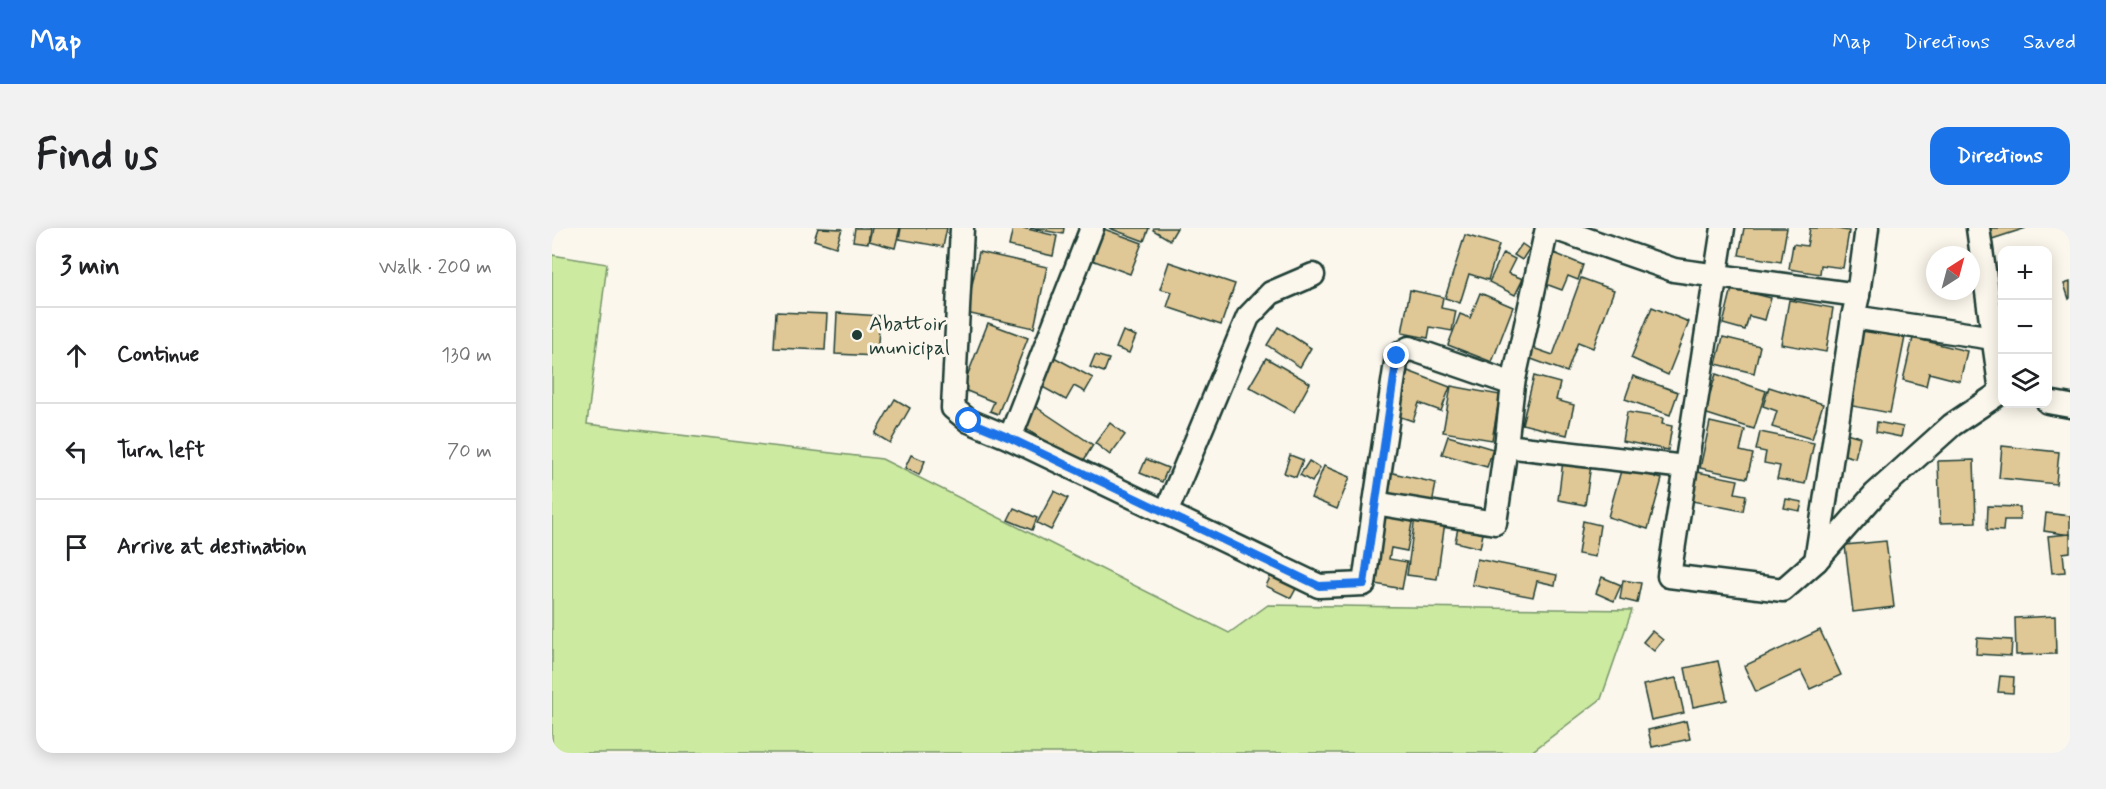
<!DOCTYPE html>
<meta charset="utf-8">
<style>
body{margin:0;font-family:Mynerve,sans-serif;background:#f2f2f2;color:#202124}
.controls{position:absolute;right:18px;top:18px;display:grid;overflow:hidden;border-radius:12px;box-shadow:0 3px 15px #0003}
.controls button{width:54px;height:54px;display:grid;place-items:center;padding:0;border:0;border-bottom:2px solid #e0e0e0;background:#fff;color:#202124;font:30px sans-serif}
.compass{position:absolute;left:1374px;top:18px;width:54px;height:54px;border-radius:50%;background:#fff;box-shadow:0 3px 15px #0003;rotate:36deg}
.stop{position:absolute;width:18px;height:18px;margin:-14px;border:4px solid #1a73e8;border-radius:50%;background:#fff}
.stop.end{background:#1a73e8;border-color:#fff;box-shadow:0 2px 6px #0008}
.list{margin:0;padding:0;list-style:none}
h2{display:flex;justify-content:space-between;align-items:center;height:78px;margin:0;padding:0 24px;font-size:26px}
h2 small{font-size:20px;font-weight:400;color:#757577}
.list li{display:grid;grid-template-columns:39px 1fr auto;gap:18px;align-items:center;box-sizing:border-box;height:96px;padding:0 24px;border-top:2px solid #e0e0e0}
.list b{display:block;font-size:22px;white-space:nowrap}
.list em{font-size:20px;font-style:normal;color:#757577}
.icon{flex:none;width:33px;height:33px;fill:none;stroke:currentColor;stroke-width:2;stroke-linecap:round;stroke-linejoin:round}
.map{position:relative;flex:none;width:1518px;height:525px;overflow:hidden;border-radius:18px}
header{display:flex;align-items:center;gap:36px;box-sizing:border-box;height:84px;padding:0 30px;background:#1a73e8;color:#fff}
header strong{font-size:28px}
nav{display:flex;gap:33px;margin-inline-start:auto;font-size:21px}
.intro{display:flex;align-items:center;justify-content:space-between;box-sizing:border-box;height:144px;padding:0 36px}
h1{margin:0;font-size:42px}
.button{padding:15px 27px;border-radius:18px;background:#1a73e8;color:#fff;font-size:21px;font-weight:700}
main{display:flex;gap:36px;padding:0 36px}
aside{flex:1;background:#fff;border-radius:18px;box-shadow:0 3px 15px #0003}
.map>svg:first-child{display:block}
.green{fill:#cdeaa1;stroke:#76946a;stroke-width:1.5}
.building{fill:#dfc796;stroke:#1f3d34;stroke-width:1.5}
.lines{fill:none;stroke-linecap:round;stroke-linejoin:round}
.street-casing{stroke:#1f3d34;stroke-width:27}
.street{stroke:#fbf7ec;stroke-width:22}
.route{stroke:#1a73e8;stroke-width:8}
.poi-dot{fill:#1f3d34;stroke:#fbf7ec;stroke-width:2}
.labels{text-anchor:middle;stroke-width:6;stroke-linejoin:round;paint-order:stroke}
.poi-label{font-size:21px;fill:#1f3d34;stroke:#fbf7ec;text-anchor:start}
</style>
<header>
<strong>Map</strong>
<nav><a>Map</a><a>Directions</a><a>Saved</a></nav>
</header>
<div class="intro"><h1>Find us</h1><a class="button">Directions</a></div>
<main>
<aside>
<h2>3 min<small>Walk · 200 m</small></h2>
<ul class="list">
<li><svg class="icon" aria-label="ahead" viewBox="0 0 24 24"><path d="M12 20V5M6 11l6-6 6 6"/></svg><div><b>Continue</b></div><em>130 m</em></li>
<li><svg class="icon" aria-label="left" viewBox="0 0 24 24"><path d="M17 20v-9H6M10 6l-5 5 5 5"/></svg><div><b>Turn left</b></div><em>70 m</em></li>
<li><svg class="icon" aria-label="arrive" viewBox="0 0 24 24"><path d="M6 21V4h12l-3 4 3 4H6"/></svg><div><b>Arrive at destination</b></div></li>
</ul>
</aside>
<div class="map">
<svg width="1518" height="525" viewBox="0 0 1518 525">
<rect width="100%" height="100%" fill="#fbf7ec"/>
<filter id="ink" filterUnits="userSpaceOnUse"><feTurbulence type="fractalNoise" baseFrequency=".0167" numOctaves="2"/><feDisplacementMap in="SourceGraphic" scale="12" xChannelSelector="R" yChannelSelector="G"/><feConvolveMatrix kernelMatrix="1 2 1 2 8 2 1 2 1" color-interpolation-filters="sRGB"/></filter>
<g filter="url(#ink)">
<!-- green -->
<path class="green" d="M0 27 55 36 35 196 330 231 677 405 716 377 1080 382 1049 471 978 525H0Z"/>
<!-- building -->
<g class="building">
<path d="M266 0 290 1 284 19 262 12Z"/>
<path d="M303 0H318L316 15 301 13Z"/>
<path d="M320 0H348L343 20 317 13Z"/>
<path d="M349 0H395L391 19 347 11Z"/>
<path d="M461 0H471L505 8 501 28 457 18Z"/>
<path d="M478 0H512L511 6Z"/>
<path d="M557 0H597L592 13Z"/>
<path d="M602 0H625L618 12 601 2Z"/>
<path d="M1192 0H1235L1229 34 1187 27Z"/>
<path d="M1258 0H1280L1297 3 1291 40 1269 37 1268 46 1237 41 1241 16 1255 18Z"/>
<path d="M1433 0H1474L1437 12Z"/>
<path d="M552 1 590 15 578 46 540 32Z"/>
<path d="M913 7 947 17 936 52 917 46 908 75 893 70Z"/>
<path d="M970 16 977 21 970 32 962 27Z"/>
<path d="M427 24 495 39 482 100 414 85Z"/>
<path d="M951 25 963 31 956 45 971 51 963 67 937 54Z"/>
<path d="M1002 25 1031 37 1026 52 1016 48 1010 62 991 55Z"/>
<path d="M617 34 683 56 669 97 615 79 620 64 608 61Z"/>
<path d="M1029 50 1062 62 1041 120 1026 114 1015 144 971 128 975 118 1001 127Z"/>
<path d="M1518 54V70L1517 71 1512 56Z"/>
<path d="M1180 60 1219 70 1213 92 1197 88 1193 102 1171 96Z"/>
<path d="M858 62 891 69 889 80 904 83 900 103 878 99 876 110 850 105Z"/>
<path d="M928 65 961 79 940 134 896 117 908 86 918 90Z"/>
<path d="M1237 72 1281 80 1274 124 1229 116Z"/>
<path d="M1100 79 1137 94 1116 147 1079 130Z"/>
<path d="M224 84 275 86 273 122 222 120Z"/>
<path d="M285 85 328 88 325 128 283 126Z"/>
<path d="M436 95 476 110 446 186 438 183 442 174 410 161Z"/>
<path d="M726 99 759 120 748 139 715 117Z"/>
<path d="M1309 101 1353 109 1338 185 1295 177Z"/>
<path d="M571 103 584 108 577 125 564 120Z"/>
<path d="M1171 109 1208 118 1202 145 1164 136Z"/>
<path d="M1361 110 1415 123 1408 153 1377 145 1374 158 1351 152Z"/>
<path d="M543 127 557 131 552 144 538 139Z"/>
<path d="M500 128 541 150 533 164 522 158 514 172 485 156Z"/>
<path d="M714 130 758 155 742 184 697 159Z"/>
<path d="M856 143 898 159 889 183 867 175 861 193 840 186Z"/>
<path d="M1164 146 1214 163 1202 201 1152 185Z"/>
<path d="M982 148 1008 155 1004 172 1022 177 1015 207 970 196Z"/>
<path d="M1081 148 1126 164 1118 187 1073 171Z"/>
<path d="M899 158 948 167 940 212 891 204Z"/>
<path d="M1217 159 1271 176 1260 211 1220 199 1225 183 1211 178Z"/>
<path d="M343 171 358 180 338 215 323 206Z"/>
<path d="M481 177 541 217 529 237 468 197Z"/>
<path d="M1075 184 1111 190 1110 196 1120 198 1116 222 1070 213Z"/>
<path d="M1158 194 1193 202 1188 223 1201 226 1195 250 1148 240Z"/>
<path d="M1325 194 1351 199 1349 209 1324 204Z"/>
<path d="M558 195 573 207 558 227 543 215Z"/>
<path d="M1208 204 1262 215 1253 256 1225 251 1228 238 1212 235 1214 224 1204 222Z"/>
<path d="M1291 204 1308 209 1303 230 1286 225Z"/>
<path d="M896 208 941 221 935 239 890 226Z"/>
<path d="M1450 218 1507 224 1504 256 1447 250Z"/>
<path d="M359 227 373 233 367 247 353 240Z"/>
<path d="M738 227 751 232 744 249 732 245Z"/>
<path d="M594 231 616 240 610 254 588 245Z"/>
<path d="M1422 232 1424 294 1388 295 1386 233Z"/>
<path d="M757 233 768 240 760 254 748 247Z"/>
<path d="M1011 233 1039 237 1033 277 1006 272Z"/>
<path d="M772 238 798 249 785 281 759 270Z"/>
<path d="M1070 239 1110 251 1096 301 1056 289Z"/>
<path d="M837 244 884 255 880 276 832 265Z"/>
<path d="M1145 244 1186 252 1183 265 1194 267 1191 283 1140 273Z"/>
<path d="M502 263 516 270 499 302 485 295Z"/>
<path d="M1234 271 1250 274 1248 283 1232 280Z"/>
<path d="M1436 278 1468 279V292H1452L1451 303 1435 302Z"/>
<path d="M462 280 485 290 480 302 456 292Z"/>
<path d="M831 283 861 289 855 323 839 320 837 331 855 334 850 361 818 355Z"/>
<path d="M1494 285 1518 288V307L1492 303Z"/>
<path d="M863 289 893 294 885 351 855 347Z"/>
<path d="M1031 293 1048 297 1043 329 1026 326Z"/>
<path d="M907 295 932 301 928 320 903 314Z"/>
<path d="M1518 306V324L1511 325 1513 344 1500 345 1496 308Z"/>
<path d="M1334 313 1342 379 1301 384 1293 317Z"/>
<path d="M925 331 1005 347 1003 357 985 353 981 369 920 357Z"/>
<path d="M722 341 748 353 739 370 714 358Z"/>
<path d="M1050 349 1069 357 1062 373 1044 365Z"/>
<path d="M1071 352 1089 355 1085 375 1068 371Z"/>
<path d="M1503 388 1504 426 1464 427 1463 390Z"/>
<path d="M1268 402 1289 447 1258 461 1249 443 1204 464 1192 438Z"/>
<path d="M1100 403 1111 412 1102 423 1091 414Z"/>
<path d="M1425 410 1460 412 1459 428 1424 426Z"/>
<path d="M1166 433 1175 472 1141 479 1133 440Z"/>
<path d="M1448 448 1462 449 1461 465 1446 464Z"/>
<path d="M1124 450 1132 485 1099 492 1091 457Z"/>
<path d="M1134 493 1138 511 1100 519 1096 502Z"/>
</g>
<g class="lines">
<defs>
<g id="street">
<path d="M410 0 401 180 417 193 458 210 540 0"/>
<path d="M1002 0 1122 42 1306 67 1301 89 1441 110"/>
<path d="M1171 0 1117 348 1231 362 1264 333 1323 266 1400 197 1449 164"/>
<path d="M1426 0 1449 164 1450 165"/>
<path d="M1306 67 1315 0"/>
<path d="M1496 174 1518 178"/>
<path d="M458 210 767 358 812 356 823 275 943 295 954 218 1133 239"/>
<path d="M954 218 961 156 995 0"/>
<path d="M823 275 845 128 857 120 961 156"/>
<path d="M614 285 696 89 719 65 761 47"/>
<path d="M1264 333 1301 89"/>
</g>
</defs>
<!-- street casing -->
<use href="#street" class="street-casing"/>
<!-- street -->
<use href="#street" class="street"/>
</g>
</g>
<g class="lines" filter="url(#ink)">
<!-- route -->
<path class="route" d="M417 193 458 210 767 358 812 356 845 128"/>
</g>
<!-- markers -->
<circle class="poi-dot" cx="305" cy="107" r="6"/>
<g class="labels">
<!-- poi labels -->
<g class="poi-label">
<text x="317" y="102">Abattoir<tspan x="317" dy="24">municipal</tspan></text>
</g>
</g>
</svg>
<div class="controls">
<button>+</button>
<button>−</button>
<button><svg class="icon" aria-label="layers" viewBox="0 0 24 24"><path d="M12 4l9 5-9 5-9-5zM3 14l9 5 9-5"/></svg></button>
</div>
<svg class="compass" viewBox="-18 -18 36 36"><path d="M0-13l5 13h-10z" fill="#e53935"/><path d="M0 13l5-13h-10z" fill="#757577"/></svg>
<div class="stop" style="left:417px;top:193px"></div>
<div class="stop end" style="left:845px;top:128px"></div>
</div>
</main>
